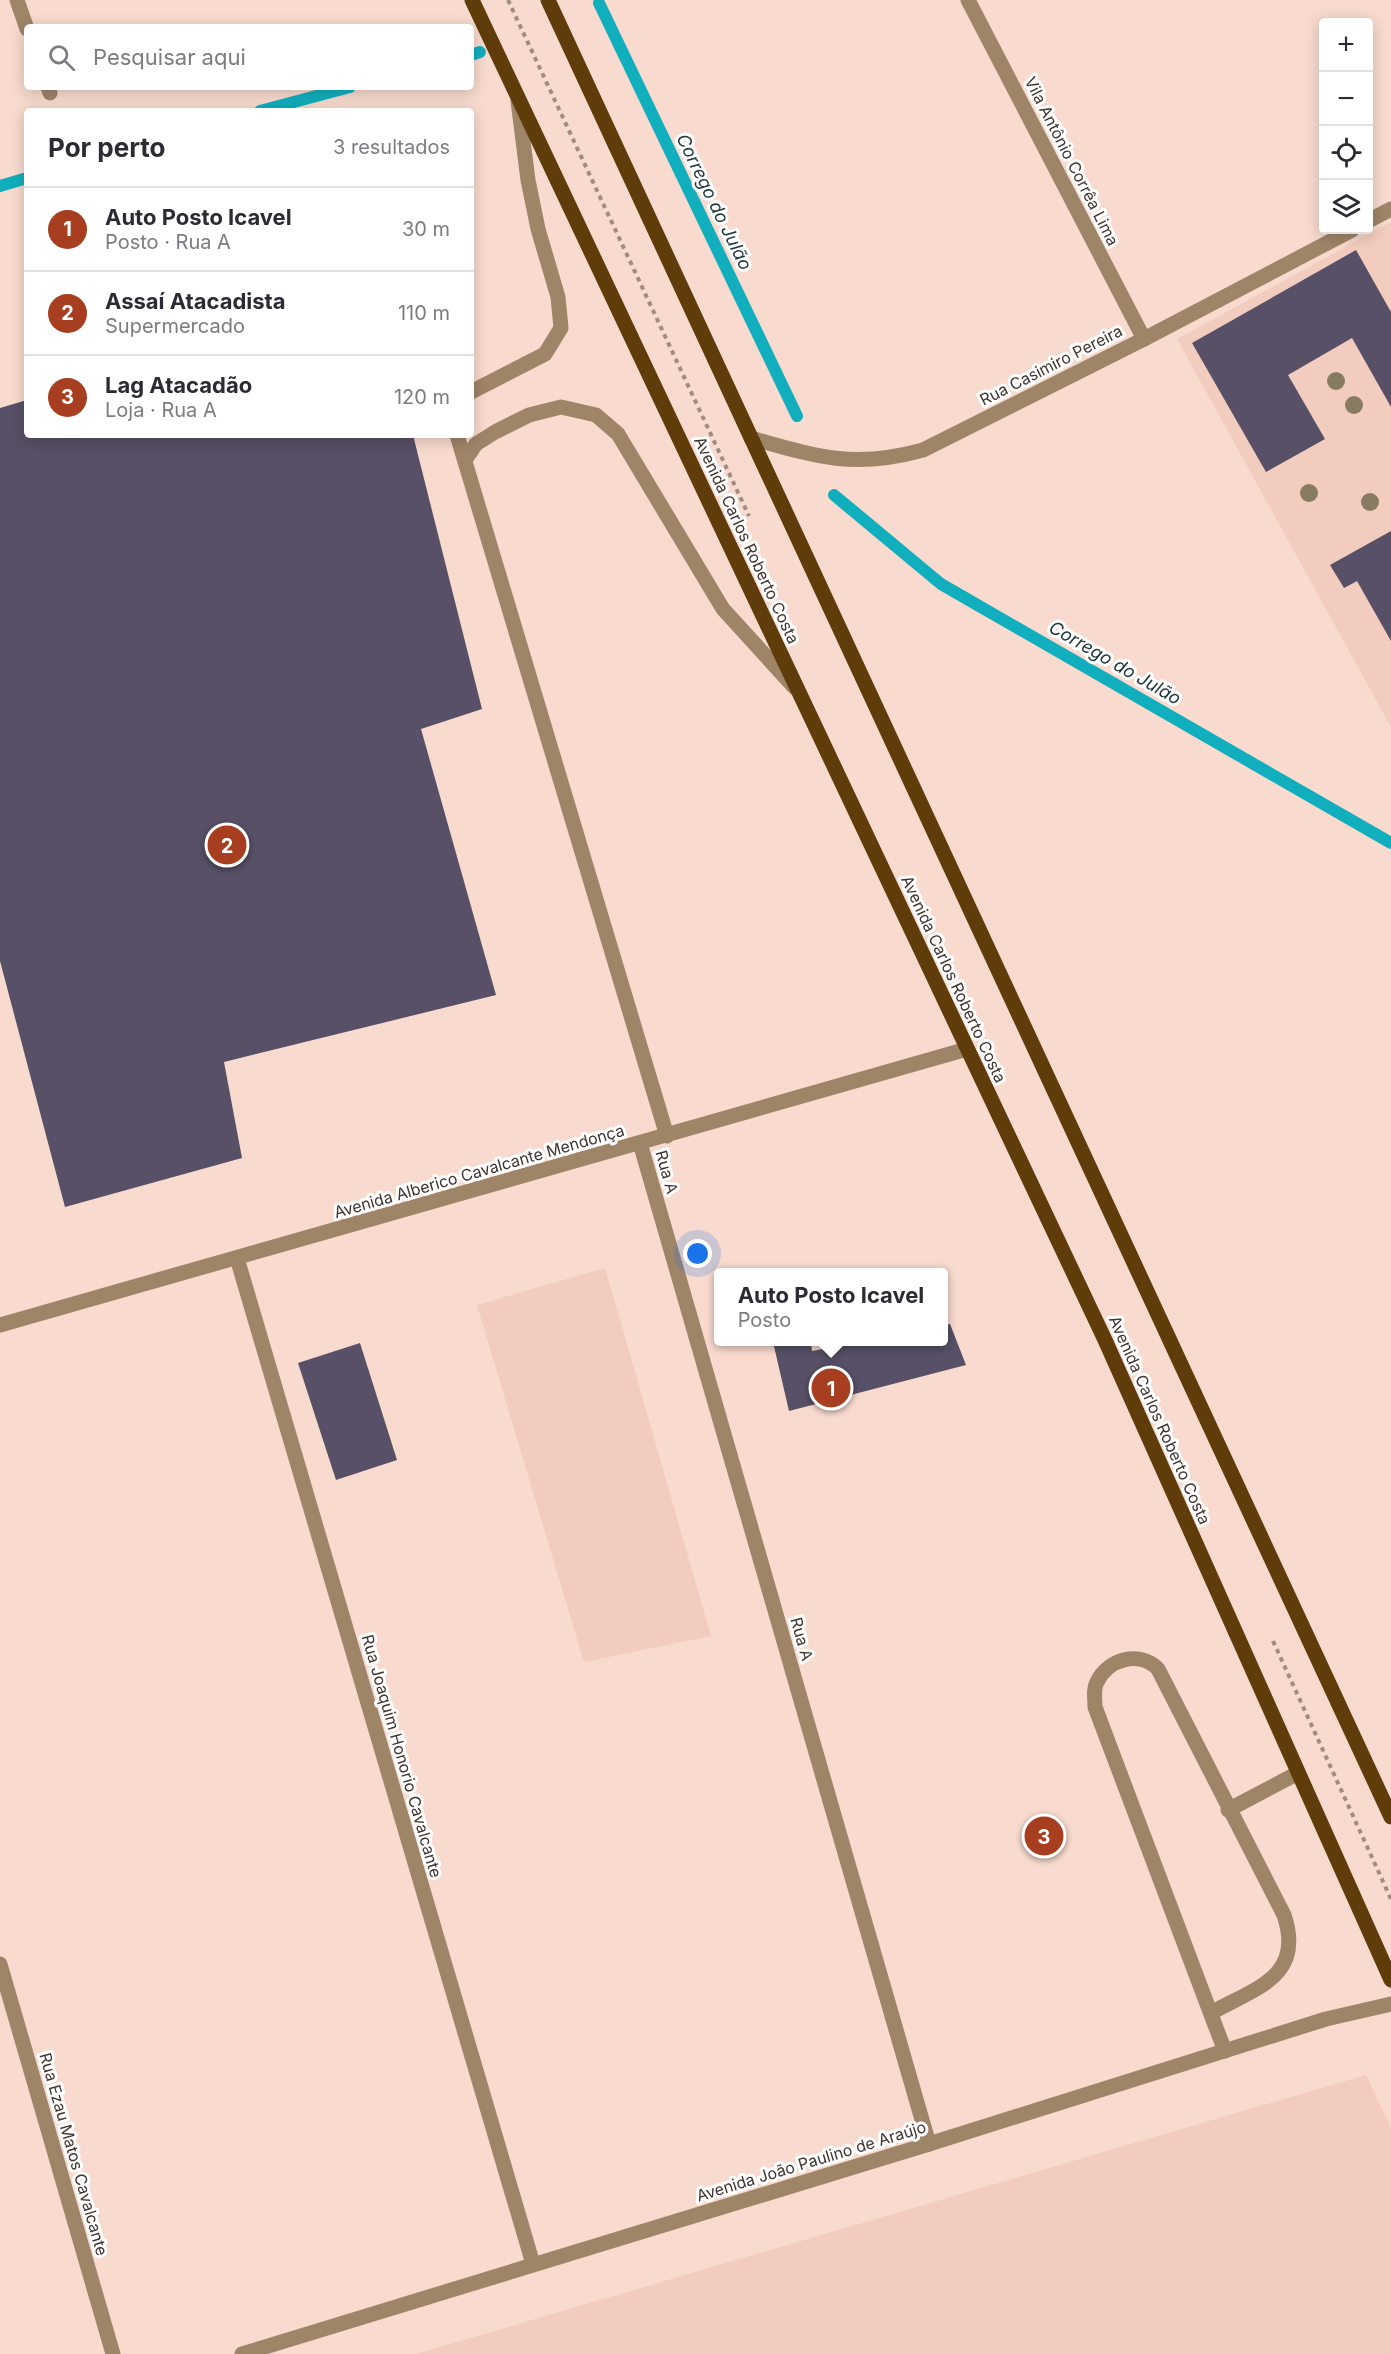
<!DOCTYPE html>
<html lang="pt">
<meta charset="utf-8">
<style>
body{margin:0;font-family:Inter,sans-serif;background:#f2f2f3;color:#2b2b33}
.controls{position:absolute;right:18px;top:18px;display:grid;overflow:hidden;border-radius:6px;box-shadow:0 3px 15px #0003}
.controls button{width:54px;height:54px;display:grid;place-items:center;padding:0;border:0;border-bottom:2px solid #e1e1e2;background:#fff;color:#2b2b33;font:30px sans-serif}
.you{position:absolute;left:698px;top:1254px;width:21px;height:21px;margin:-15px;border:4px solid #fff;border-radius:50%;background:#1a73e8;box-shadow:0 0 0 9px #1a73e833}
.badge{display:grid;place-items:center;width:39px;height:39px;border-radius:50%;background:#a63e1f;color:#fff;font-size:20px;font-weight:700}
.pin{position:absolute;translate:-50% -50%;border:3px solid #fff;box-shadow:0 2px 6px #0006}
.popup{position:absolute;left:714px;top:1268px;width:234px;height:78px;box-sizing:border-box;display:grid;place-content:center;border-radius:6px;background:#fff;filter:drop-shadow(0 2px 4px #0005);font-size:20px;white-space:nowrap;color:#7c7c81}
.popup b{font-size:22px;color:#2b2b33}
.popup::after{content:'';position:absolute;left:50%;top:100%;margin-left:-12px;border:12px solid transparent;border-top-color:#fff}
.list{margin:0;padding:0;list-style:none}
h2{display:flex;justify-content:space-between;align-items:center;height:78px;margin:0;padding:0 24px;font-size:26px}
h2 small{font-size:20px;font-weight:400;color:#7c7c81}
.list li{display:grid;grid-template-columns:39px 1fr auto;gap:18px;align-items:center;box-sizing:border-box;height:84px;padding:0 24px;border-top:2px solid #e1e1e2}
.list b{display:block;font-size:22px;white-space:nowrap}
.list p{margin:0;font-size:20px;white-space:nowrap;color:#7c7c81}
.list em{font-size:20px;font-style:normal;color:#7c7c81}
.icon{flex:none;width:33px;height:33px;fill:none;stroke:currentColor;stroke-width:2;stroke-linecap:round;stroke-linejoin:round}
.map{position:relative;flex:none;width:1391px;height:2354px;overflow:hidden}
.search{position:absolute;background:#fff;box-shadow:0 3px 15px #0003;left:24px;top:24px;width:450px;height:66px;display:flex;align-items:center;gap:15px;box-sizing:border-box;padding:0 21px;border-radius:6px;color:#7c7c81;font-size:22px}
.panel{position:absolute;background:#fff;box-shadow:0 3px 15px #0003;left:24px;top:108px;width:450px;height:330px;border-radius:6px}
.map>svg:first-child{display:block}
.built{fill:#f2ccbe}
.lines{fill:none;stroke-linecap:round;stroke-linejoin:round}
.stream{stroke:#11afbd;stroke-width:12}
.building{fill:#575066}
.path{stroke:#a18c83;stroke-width:4;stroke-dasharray:4.5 4.5;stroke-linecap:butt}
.minor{stroke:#9f8568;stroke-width:15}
.major{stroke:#5f3c0a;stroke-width:15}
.tree{fill:#877b61}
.labels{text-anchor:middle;stroke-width:6;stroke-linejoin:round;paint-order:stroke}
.street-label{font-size:16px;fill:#3f342f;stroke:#fff}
.water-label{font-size:18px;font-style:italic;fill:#21383a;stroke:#fff}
</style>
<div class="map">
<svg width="1391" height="2354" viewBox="0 0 1391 2354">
<rect width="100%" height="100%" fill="#f8dace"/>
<!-- built -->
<g class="built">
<path d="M1391 222V727L1177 339Z"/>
<path d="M605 1268 711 1636 584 1662 477 1305Z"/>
<path d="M1366 2075 1391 2128V2354H416Z"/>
</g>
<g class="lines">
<!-- stream -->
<g class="stream">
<path d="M599 3 797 416"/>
<path d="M471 55 480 52"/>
<path d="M260 111 350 87"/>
<path d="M0 186 27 178"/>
<path d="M834 495 941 584 1391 843"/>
</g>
</g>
<!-- building -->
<g class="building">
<path d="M1356 250 1391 312V407L1352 338 1288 375 1325 439 1266 472 1192 343Z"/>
<path d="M27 400V435H413L482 709 421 729 496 995 224 1062 242 1158 65 1207 0 961V408Z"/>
<path d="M1391 531V641L1357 581 1344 588 1330 565Z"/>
<path d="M950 1324 966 1365 789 1411 773 1342H811L812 1351 860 1342H944V1325Z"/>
<path d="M360 1343 397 1460 336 1480 298 1363Z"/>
</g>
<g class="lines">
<!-- path -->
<g class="path">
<path d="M508 0 749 516"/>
<path d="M1273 1641 1391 1899"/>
</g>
<!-- minor -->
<g class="minor">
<path d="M17 0 27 29"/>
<path d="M968 0 1144 339"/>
<path d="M48 87 50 93"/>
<path d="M1368 221 1391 209"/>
<path d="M471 392 545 354 561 328 558 297 538 229 528 180 518 101"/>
<path d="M457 435 667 1136"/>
<path d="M751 438C817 457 854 469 923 450L1144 339 1352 230"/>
<path d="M465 460 476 444 495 432 529 415 561 407 596 415 618 434 723 609 795 688"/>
<path d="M640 1143 929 2144"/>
<path d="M237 1258 533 2264"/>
<path d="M0 1325 967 1049"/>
<path d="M1228 1810 1298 1773"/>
<path d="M0 1964 113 2354"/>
<path d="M1211 2013C1255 1988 1305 1977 1284 1915L1158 1669C1139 1650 1108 1659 1097 1682 1093 1689 1095 1699 1095 1707L1215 2025 1225 2051"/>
<path d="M242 2354 929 2144 1326 2019 1391 2004"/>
</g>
<!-- major -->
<g class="major">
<path d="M472 0 1105 1340 1391 1980"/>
<path d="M548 0 1391 1817"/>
</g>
</g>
<!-- trees -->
<g class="tree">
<circle cx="1336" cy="381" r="9"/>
<circle cx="1354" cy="405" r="9"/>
<circle cx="1309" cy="493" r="9"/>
<circle cx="1370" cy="502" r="9"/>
</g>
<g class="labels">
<!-- street labels -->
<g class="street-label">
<text transform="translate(1072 161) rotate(63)" y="6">Vila Antônio Corrêa Lima</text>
<text transform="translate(1051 365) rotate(-27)" y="6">Rua Casimiro Pereira</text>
<text transform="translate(747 540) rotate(65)" y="6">Avenida Carlos Roberto Costa</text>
<text transform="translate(954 979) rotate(65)" y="6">Avenida Carlos Roberto Costa</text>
<text transform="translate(479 1171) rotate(-16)" y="6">Avenida Alberico Cavalcante Mendonça</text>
<text transform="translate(667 1172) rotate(74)" y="6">Rua A</text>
<text transform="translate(1160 1420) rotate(66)" y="6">Avenida Carlos Roberto Costa</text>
<text transform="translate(802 1639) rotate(74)" y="6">Rua A</text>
<text transform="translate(402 1756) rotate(74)" y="6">Rua Joaquim Honorio Cavalcante</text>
<text transform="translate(74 2154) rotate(74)" y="6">Rua Ezau Matos Cavalcante</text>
<text transform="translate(811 2161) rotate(-17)" y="6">Avenida João Paulino de Araújo</text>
</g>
<!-- water labels -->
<g class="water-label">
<text transform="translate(714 202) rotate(64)" y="6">Corrego do Julão</text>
<text transform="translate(1115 663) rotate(30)" y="6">Corrego do Julão</text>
</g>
</g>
</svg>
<div class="controls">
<button>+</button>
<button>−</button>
<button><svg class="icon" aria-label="locate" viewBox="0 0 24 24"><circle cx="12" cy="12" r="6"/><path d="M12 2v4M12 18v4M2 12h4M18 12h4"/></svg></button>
<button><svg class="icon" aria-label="layers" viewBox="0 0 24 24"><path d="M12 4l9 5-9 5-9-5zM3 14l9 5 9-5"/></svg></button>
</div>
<div class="you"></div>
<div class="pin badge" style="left:831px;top:1388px">1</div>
<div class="popup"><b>Auto Posto Icavel</b>Posto</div>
<div class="pin badge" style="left:227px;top:845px">2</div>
<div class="pin badge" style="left:1044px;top:1836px">3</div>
<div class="search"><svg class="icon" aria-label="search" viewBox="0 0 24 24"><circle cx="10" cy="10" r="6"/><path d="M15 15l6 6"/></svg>Pesquisar aqui</div>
<section class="panel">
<h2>Por perto<small>3 resultados</small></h2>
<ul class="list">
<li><span class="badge">1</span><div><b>Auto Posto Icavel</b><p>Posto · Rua A</p></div><em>30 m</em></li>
<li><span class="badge">2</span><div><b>Assaí Atacadista</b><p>Supermercado</p></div><em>110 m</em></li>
<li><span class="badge">3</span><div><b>Lag Atacadão</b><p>Loja · Rua A</p></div><em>120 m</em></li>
</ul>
</section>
</div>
